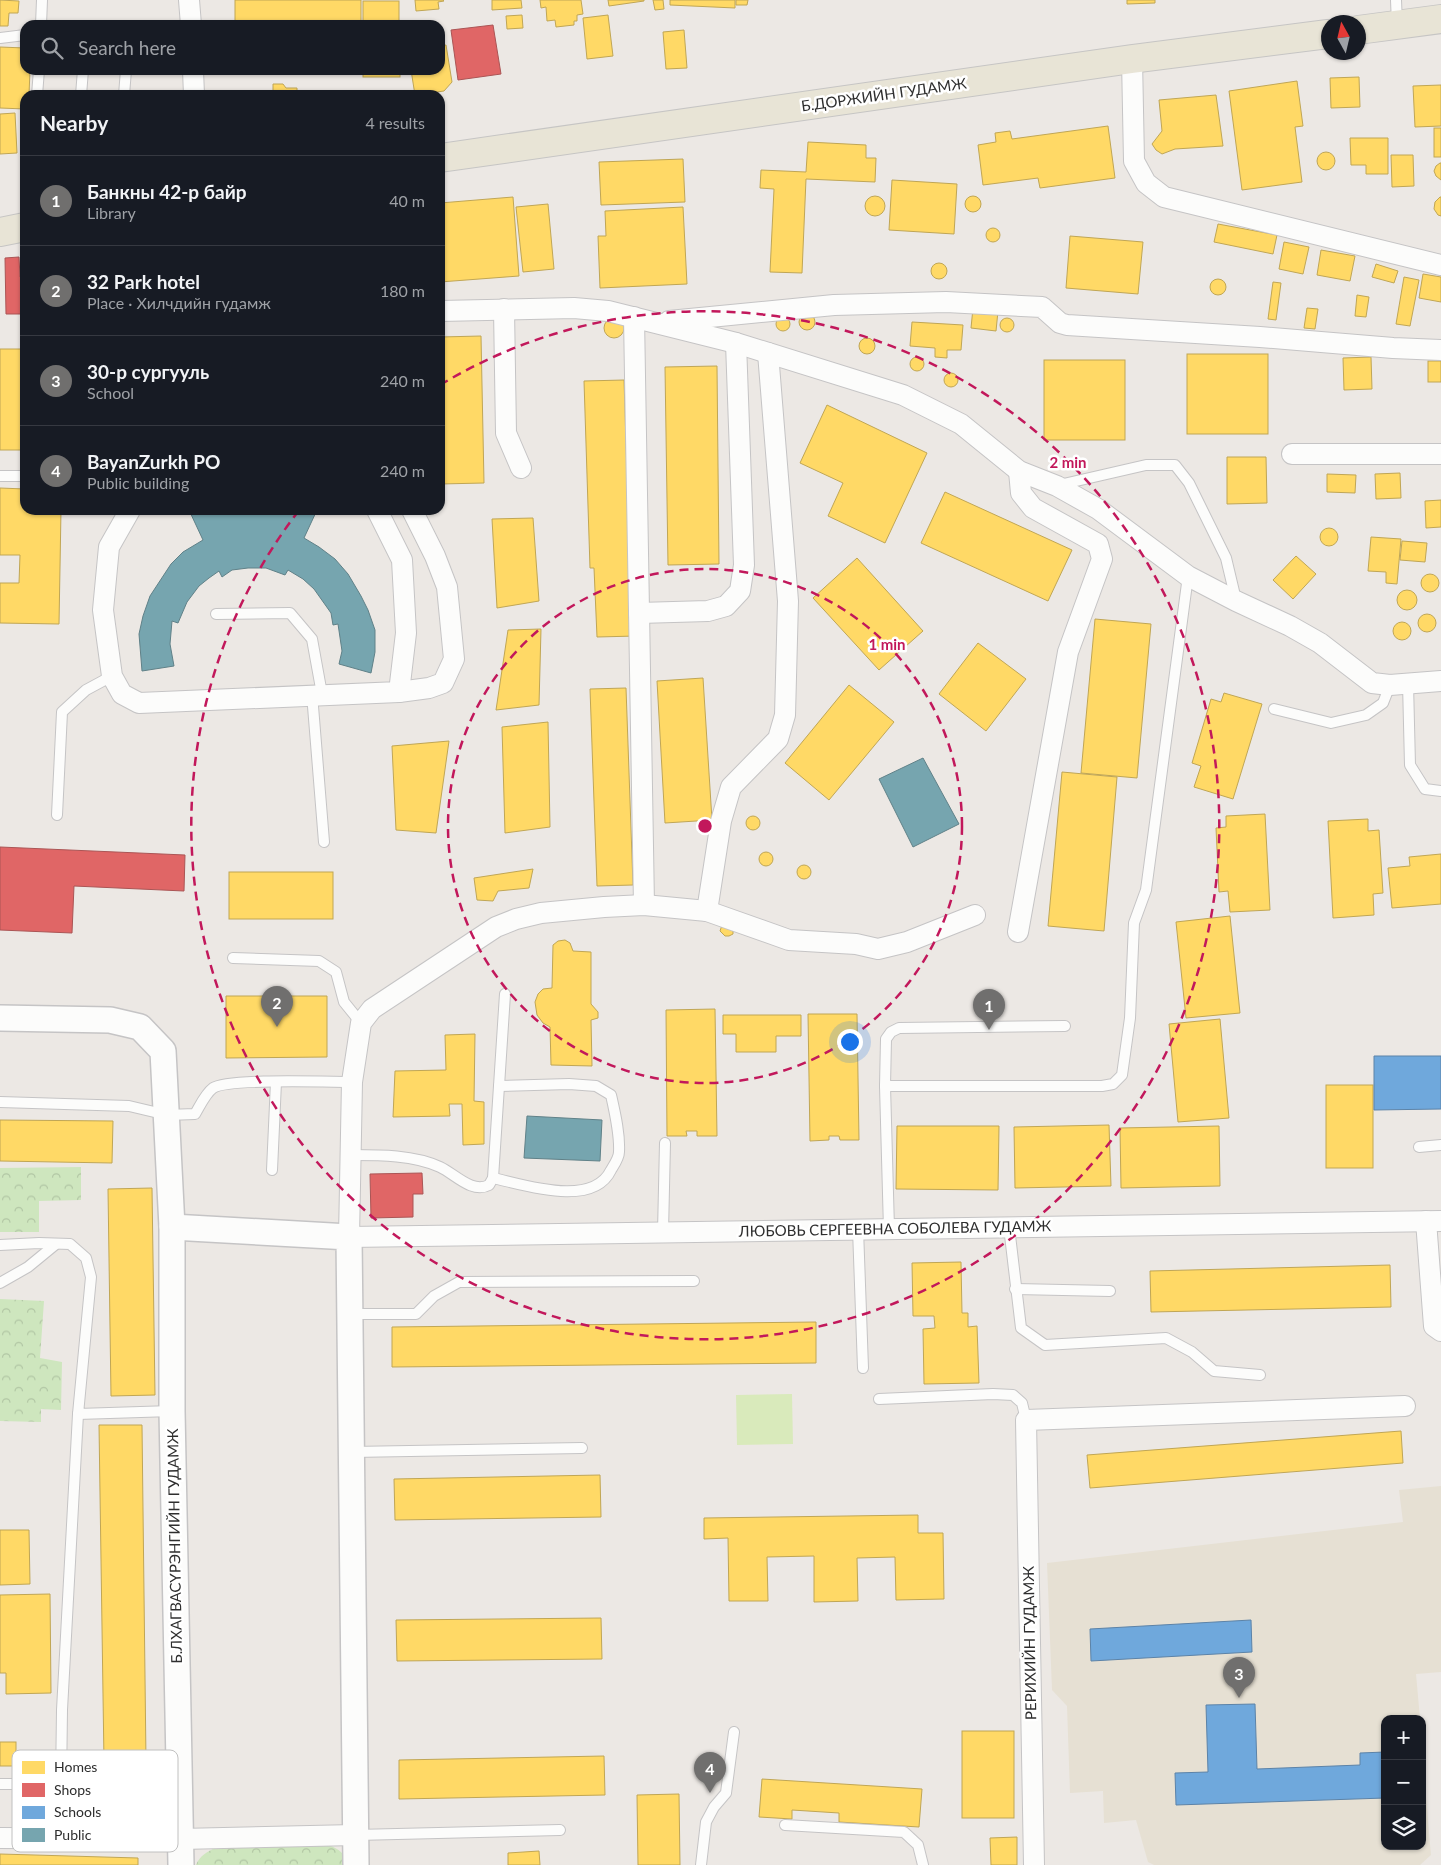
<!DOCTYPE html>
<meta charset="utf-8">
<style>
body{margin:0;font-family:Lato,sans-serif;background:#242831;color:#f1f3f6}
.controls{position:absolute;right:15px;bottom:15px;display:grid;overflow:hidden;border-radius:10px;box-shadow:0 1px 4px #0004}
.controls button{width:45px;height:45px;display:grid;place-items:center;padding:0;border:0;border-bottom:1px solid #363941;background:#171b24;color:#f1f3f6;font:25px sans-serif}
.compass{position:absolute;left:1321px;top:15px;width:45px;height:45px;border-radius:50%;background:#171b24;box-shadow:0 1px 4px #0004;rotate:352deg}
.you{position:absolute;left:849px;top:1041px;width:18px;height:18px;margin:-12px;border:4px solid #fff;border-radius:50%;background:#1a73e8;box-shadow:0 0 0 8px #1a73e833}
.badge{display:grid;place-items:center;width:32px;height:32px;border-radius:50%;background:#706f6e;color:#fff;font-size:16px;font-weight:700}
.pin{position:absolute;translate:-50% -41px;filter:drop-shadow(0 1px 2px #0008)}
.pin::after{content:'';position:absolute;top:26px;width:18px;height:15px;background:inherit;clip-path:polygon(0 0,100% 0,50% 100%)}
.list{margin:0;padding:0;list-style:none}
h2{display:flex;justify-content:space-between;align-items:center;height:65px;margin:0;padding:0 20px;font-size:21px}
h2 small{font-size:16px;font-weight:400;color:#9ea1a6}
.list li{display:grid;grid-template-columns:32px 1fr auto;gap:15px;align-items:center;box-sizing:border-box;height:90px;padding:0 20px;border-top:1px solid #363941}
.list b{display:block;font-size:19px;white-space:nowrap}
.list p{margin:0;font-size:16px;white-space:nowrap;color:#9ea1a6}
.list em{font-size:16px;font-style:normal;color:#9ea1a6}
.icon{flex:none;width:28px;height:28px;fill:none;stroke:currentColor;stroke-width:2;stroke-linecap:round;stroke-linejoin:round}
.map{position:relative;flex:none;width:1441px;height:1865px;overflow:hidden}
.search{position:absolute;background:#171b24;box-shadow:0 1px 4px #0004;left:20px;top:20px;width:425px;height:55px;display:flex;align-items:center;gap:12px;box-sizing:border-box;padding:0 18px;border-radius:15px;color:#9ea1a6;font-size:19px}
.panel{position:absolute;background:#171b24;box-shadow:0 1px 4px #0004;left:20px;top:90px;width:425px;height:425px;border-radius:15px}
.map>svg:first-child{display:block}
.education{fill:#e6e0d3}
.park{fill:url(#park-crowns)}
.pitch{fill:#d9eabb}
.homes{fill:#ffd966;stroke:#c0a655}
.shops{fill:#e06666;stroke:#ab5555}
.schools{fill:#6fa8dc;stroke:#5c83a8}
.public{fill:#76a5af;stroke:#608188}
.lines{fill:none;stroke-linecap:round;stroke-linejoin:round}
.service-casing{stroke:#c5c4c5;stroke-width:12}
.minor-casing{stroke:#c5c4c5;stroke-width:22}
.tertiary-casing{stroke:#c5c4c5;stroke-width:28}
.primary-casing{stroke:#c6c5c4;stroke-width:30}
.service{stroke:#fcfcfb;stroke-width:10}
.minor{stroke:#fcfcfb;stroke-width:20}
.tertiary{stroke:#fcfcfb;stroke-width:25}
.primary{stroke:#e8e4d6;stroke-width:28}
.ring{fill:none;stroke:#c2185b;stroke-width:2.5;stroke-dasharray:9 6}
.labels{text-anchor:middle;stroke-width:5;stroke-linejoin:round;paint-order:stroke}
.street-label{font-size:15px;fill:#2e2e2e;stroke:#fff}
.key{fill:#fff;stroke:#c0c0c0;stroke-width:1}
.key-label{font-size:14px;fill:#2e2e2e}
.centre{fill:#c2185b;stroke:#fff;stroke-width:2.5}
.ring-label{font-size:15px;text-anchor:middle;font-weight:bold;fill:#c2185b;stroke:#fff;stroke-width:5;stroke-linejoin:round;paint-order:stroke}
</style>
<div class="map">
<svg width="1441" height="1865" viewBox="0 0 1441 1865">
<defs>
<pattern id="park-crowns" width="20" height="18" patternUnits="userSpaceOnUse" patternTransform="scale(1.25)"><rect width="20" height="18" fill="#cee6be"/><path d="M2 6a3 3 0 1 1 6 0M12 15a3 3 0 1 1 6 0" fill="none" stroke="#b1c6a4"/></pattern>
</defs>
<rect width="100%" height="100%" fill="#ece8e4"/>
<!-- education -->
<path class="education" d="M1441 1486V1672L1416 1674 1420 1719H1385V1846H1422V1750L1431 1855 1420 1865H1154L1148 1862 1136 1820 1104 1823 1103 1791 1070 1793 1067 1706 1052 1690 1047 1563 1403 1522 1399 1490Z"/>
<!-- park -->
<g class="park">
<path d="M81 1167V1200L39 1201V1232H0V1168Z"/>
<path d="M0 1299 44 1301 40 1358 62 1362 61 1410 41 1409V1422L0 1421Z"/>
<path d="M328 1845C340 1849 344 1853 348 1865H196C200 1855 207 1852 217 1847Z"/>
</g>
<!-- pitch -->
<path class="pitch" d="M792 1394 793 1444 737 1445 736 1395Z"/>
<!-- homes -->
<g class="homes">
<path d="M0 0 19 1 18 13H9L8 26H0Z"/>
<path d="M235 0H361V25H317V22L235 24Z"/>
<path d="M415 0H443L444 1 438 2 439 9 416 11Z"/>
<path d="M492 0H521L522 8 492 10Z"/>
<path d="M540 0H581L583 14 577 15V21H574V25L556 27 555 20 547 21 546 7 541 8Z"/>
<path d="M608 0H644V1L609 6Z"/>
<path d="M653 0H663L664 9 655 10Z"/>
<path d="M670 0H735V8L670 5Z"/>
<path d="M736 0H748L747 5H736Z"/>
<path d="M1127 0H1155V3L1127 4Z"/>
<rect x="363" y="1" width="36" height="24"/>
<path d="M522 15 523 28 507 29 506 16Z"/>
<path d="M608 15 613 56 587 59 583 18Z"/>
<path d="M684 30 687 68 666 69 663 32Z"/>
<path d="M446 45 452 82 444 91 415 95 411 70H440V46Z"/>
<path d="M0 47 25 48V70H30L29 95H25V109L0 108Z"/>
<rect x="363" y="70" width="37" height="7"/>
<path d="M1359 77 1360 107 1331 108 1330 78Z"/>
<path d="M1297 81 1303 126 1295 127 1302 182 1242 190 1229 91Z"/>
<path d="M273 84H283L286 88H297V95H273Z"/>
<path d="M1441 85V126L1415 127 1413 86Z"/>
<path d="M1216 95 1223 146 1175 149 1162 154 1156 150 1152 144 1162 131 1159 100Z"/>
<path d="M15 113 17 153 0 154V114Z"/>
<path d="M1108 126 1115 178 1040 188 1038 178 983 185 978 145 996 142 995 133 1010 131 1012 139Z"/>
<rect x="1434" y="128" width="7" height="29"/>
<path d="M1350 138H1388V174H1366V165H1351Z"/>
<path d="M808 142 866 145V158H876L875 182 806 179 802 273 770 272 774 189 760 188 761 170 806 172Z"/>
<circle cx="1326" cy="161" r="9"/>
<path d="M1391 155H1413L1414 186 1392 187Z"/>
<path d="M683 159 685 202 601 205 599 162Z"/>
<path d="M1440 163H1441V180L1436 176 1434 171 1436 166Z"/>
<path d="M892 180 957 184 954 234 889 230Z"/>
<circle cx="973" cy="204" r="8"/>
<circle cx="875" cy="206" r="10"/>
<path d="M513 197 519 276 440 282V203Z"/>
<path d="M1440 197H1441V216L1438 215 1434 209 1435 202Z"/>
<path d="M548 204 554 269 523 272 516 207Z"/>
<path d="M683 207 687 284 600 288 598 236H606L605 211Z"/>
<path d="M1218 224 1277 235 1273 254 1214 242Z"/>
<circle cx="993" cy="235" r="7"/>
<path d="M1070 236 1143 242 1138 294 1066 288Z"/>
<path d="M1284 242 1309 247 1303 274 1279 269Z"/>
<path d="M1321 250 1355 256 1350 281 1317 275Z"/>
<circle cx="939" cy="271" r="8"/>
<path d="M1376 264 1398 271 1394 283 1372 277Z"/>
<path d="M1423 274 1441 277V302L1419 298Z"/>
<path d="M1404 277 1419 280 1410 326 1396 324Z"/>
<circle cx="1218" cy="287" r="8"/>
<path d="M1273 282 1281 283 1276 320 1268 319Z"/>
<path d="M1357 295 1369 297 1366 317 1355 316Z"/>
<path d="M973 308 998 311 996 331 971 328Z"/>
<path d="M1307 308 1318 309 1315 329 1304 328Z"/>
<circle cx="807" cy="322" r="8"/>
<circle cx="783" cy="324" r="7"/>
<circle cx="1007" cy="325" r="7"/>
<circle cx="614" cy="328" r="10"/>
<path d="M912 322 963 325 961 350H947V358L935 357V348L910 346Z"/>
<path d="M481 336 484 483 440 484V337Z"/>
<circle cx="867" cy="346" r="8"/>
<rect x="0" y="349" width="25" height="101"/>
<rect x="1187" y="354" width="81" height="80"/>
<circle cx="917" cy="364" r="7"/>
<path d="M1371 357 1372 389 1344 390 1343 358Z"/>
<rect x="1044" y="360" width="81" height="80"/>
<rect x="1428" y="361" width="13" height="21"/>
<path d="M717 366 719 564 668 565 665 367Z"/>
<circle cx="951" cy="380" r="7"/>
<path d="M624 380 630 566 636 636 597 637 594 568H590L584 381Z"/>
<path d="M827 405 927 453 885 543 828 516 843 483 800 463Z"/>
<path d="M1227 457H1266L1267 503 1227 504Z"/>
<path d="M1400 473 1401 498 1376 499 1375 474Z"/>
<path d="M1327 474 1356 475 1355 493 1327 492Z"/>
<path d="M0 488 25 489V510H61L59 624 0 623V583H19L20 555H0Z"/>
<path d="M945 492 1072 550 1048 601 921 543Z"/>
<path d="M1441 500V527L1426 528 1425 501Z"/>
<path d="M533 518 539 601 497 608 492 519Z"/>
<circle cx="1329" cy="537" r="9"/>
<path d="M1371 537 1401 539 1397 584 1386 583V572L1368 571Z"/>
<path d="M1402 541 1427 543 1425 562 1400 560Z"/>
<path d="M1296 556 1316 574 1293 599 1273 580Z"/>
<path d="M857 558 923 631 879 670 813 598Z"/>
<circle cx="1430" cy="583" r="9"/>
<circle cx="1407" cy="600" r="10"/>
<circle cx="1427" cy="623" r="9"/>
<path d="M1095 619 1151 624 1137 778 1081 773Z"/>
<circle cx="1402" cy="631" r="9"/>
<path d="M541 629 539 705 496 710 508 630Z"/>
<path d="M978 643 1026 679 986 731 939 694Z"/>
<path d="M703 678 712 820 665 823 657 681Z"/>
<path d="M849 685 894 722 829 800 785 763Z"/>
<path d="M626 688 633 885 597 886 590 689Z"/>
<path d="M1224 693 1262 704 1233 799 1194 787 1201 766 1192 763 1211 699 1221 702Z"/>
<path d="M548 722 550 827 505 833 502 727Z"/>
<path d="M449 741 436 833 396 830 392 746Z"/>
<path d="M1062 772 1117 777 1104 931 1048 926Z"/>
<path d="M1265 814 1270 910 1230 912 1228 891 1219 892 1216 828 1226 827V816Z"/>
<circle cx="753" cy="823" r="7"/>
<path d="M1368 819V831L1379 830 1383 893 1373 894 1374 915 1333 918 1328 821Z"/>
<circle cx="766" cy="859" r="7"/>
<path d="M1441 854V904L1392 908 1388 868 1410 866 1409 857Z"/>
<circle cx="804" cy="872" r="7"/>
<path d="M533 869 529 888 498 891 493 901 477 900 474 878Z"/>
<rect x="229" y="872" width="104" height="47"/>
<path d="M1230 916 1240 1013 1186 1018 1176 922Z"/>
<path d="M722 925 733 927V934L729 936H725L720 931Z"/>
<path d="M565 940 570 943 573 951 591 952V1004L598 1012V1018L591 1020 592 1066 551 1065 550 1027 543 1023 537 1015 535 1002 538 994 543 989 552 988 553 945 558 941Z"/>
<path d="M226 996H327V1057L226 1058Z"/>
<path d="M715 1009 717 1136H697V1131H686L687 1136H667L666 1010Z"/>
<path d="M808 1014H857L859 1140H840L839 1136H829V1140L810 1141Z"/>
<path d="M723 1015H801V1036H776V1052H736V1034H723Z"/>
<path d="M1220 1019 1229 1118 1178 1122 1169 1024Z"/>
<path d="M475 1034 474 1101 484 1102V1144L463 1145 462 1104H449L450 1116 393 1117 395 1071 446 1070 445 1035Z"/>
<rect x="1326" y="1085" width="47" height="83"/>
<path d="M0 1120 113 1121 112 1163 0 1161Z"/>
<path d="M1109 1125 1111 1186 1015 1188 1014 1127Z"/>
<path d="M897 1126H999L998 1190 896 1189Z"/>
<path d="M1219 1126 1220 1186 1121 1188 1120 1128Z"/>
<path d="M152 1188 155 1395 111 1396 108 1189Z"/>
<path d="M961 1262 962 1313H968V1327L977 1326 979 1383 924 1384 923 1329 935 1328 934 1316H913L912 1263Z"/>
<path d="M1390 1265 1391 1307 1151 1312 1150 1271Z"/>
<path d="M816 1322V1363L392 1367V1327Z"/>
<path d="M99 1425H142L146 1761 104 1762Z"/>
<path d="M1401 1431 1403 1463 1090 1488 1087 1455Z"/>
<path d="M600 1475 601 1517 395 1520 394 1479Z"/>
<path d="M918 1515V1533H943L944 1599 896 1600 895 1557 857 1558 858 1601 814 1602V1556L767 1557 768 1601H729L728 1538 704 1539V1518Z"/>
<path d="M0 1530H29L30 1584 0 1585Z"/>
<path d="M50 1594 51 1693 6 1694V1673H0V1595Z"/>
<path d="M601 1618 602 1659 397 1661 396 1620Z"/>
<rect x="962" y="1731" width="52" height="87"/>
<rect x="0" y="1742" width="16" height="24"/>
<path d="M604 1756 605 1795 399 1799V1760Z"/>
<path d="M762 1779 922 1789 919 1827 839 1822V1813L792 1810V1819L759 1817Z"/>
<path d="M679 1794 680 1865H638L637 1795Z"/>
<path d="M1017 1837V1865H991L990 1838Z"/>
<path d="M539 1851 540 1865H508V1853Z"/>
<path d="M0 1854 138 1858V1865H0Z"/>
</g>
<!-- shops -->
<g class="shops">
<path d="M493 25 501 74 458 80 451 30Z"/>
<path d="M19 257 20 277H25V314H6L5 258Z"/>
<path d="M0 847 185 855 184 891 74 886 72 933 0 930Z"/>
<path d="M422 1173 423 1194H413V1217L371 1218 370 1174Z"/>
</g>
<!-- schools -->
<g class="schools">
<path d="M1374 1056H1441V1109L1374 1110Z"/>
<path d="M1251 1620 1252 1652 1091 1661 1090 1629Z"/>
<path d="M1255 1704 1257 1769 1360 1765V1753L1385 1752V1798L1176 1805 1175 1773 1208 1772 1206 1705Z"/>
</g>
<!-- public -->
<g class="public">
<path d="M189 510H317L304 538 319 547 335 559 348 574 361 596 368 610 375 630V652L371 673 339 664 342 651 338 624 333 625 331 613 314 589 303 579 288 570 285 575 266 568H248L232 570 222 577 219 571 209 578 199 586 187 602 178 623 172 621 170 644 174 666 142 671 139 634 143 616 150 596 171 564 183 552 203 540Z"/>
<path d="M923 758 959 824 913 847 879 779Z"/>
<path d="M527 1116 602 1120 600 1161 524 1158Z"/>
</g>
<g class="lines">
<defs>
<g id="service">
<path d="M1396 0 1397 24"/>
<path d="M41 25 42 0"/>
<path d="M0 38 25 35"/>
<path d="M37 95 39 70"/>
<path d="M81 95 83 70"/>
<path d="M124 95 126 70"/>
<path d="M0 476H25"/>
<path d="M1059 485 1146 465H1175L1189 483 1226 558 1236 600"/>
<path d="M216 614 290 613 312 639 322 694"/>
<path d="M1408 683 1410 765 1425 789 1441 791"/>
<path d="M312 694 324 842"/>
<path d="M1274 709 1331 723 1366 715 1383 703 1390 685"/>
<path d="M57 815 62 712 86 690 112 676"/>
<path d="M233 958 319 961 336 972 344 1002 361 1023"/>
<path d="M885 1086H1102L1113 1084 1122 1075 1130 1018 1134 923 1146 890 1188 576"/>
<path d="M0 1102 129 1106 167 1115 195 1114C200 1106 205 1094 213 1088 228 1078 328 1082 352 1082"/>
<path d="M1419 1147 1441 1145"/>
<path d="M352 1155C380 1155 414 1155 440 1167 455 1174 472 1194 489 1185L493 1178 505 994"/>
<path d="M272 1170 276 1082"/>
<path d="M493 1178C525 1185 593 1208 611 1170 614 1165 619 1158 619 1152 620 1134 615 1113 611 1095L596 1086 569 1084 499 1086"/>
<path d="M1009 1227 1021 1328 1045 1345 1166 1338 1192 1352 1214 1371 1260 1375"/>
<path d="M858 1229 863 1368"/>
<path d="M889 1229 885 1086 886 1039 891 1032 899 1028 1065 1026"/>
<path d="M663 1232 665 1143"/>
<path d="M0 1245 39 1243 70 1244 86 1258 91 1277 78 1414 172 1411"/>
<path d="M0 1283 28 1267 56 1244"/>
<path d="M1015 1289 1110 1291"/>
<path d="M350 1314H416L434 1296 459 1282 694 1281"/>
<path d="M879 1399 993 1394 1013 1395 1022 1403 1026 1420"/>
<path d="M352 1452 582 1448"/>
<path d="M0 1784H61L62 1710 78 1414"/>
<path d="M785 1825 904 1832 918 1845 923 1865"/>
<path d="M356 1835 560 1830"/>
<path d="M701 1865 706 1822 714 1807 726 1793 734 1732"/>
</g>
<g id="minor">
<path d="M189 0 191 25"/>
<path d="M1132 59 1134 161 1146 183 1164 197 1441 265"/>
<path d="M193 70 194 95"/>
<path d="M504 309 506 433 521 468"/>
<path d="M440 311 574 308 608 311 736 343 903 395 961 424 1019 471 1057 486 1098 509 1188 576 1236 601 1290 626 1320 643 1372 683 1390 685 1441 681"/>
<path d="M634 317 644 905"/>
<path d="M669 321 834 305 946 302 1042 307 1060 323 1067 325 1260 337 1393 348 1441 350"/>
<path d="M1292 454H1441"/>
<path d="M130 510 109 547 103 610 112 676 122 694 139 703 399 692 406 633 402 560 377 510"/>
<path d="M639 613 708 611 726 606 740 591 744 565 736 343"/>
<path d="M399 692 429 688 443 683 454 659 447 587 435 556 412 510"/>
<path d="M707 911 721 821 731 787 778 739 785 715 788 601 768 353"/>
<path d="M975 915 907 942 878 949 856 944 789 940 707 911 644 905 604 907 541 913 516 919 496 927 372 1009 361 1023 352 1082 349 1237 1441 1221"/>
<path d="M1018 932 1068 652 1102 559 1098 544 1033 508 1021 493 1019 471"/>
<path d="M1426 1221 1434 1326 1441 1331"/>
<path d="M0 1838 181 1839 355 1835"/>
<path d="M1034 1865 1026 1420 1405 1406"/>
</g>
<g id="tertiary">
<path d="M0 1018 110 1020 140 1027 163 1051 172 1227V1411L181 1865"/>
<path d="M172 1227 349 1237 356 1865"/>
</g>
<g id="primary">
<path d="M1358 30 1441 19"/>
<path d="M440 158 1132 59 1328 34"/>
<path d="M0 232 25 227"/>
</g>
</defs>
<!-- service casing -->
<use href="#service" class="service-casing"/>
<!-- minor casing -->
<use href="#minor" class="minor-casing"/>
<!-- tertiary casing -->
<use href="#tertiary" class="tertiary-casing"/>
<!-- primary casing -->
<use href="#primary" class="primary-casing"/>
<!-- service -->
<use href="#service" class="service"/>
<!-- minor -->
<use href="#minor" class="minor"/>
<!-- tertiary -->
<use href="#tertiary" class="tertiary"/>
<!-- primary -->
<use href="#primary" class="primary"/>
</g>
<!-- distance rings -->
<g class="ring">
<circle cx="705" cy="826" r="257"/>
<path d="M440 385A514 514 0 1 1 297 513"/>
</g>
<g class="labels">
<!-- street labels -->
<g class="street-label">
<text transform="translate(884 95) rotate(-8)" y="5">Б.ДОРЖИЙН ГУДАМЖ</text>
<text transform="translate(895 1229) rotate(-1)" y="5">ЛЮБОВЬ СЕРГЕЕВНА СОБОЛЕВА ГУДАМЖ</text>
<text transform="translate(175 1546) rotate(-91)" y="5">Б.ЛХАГВАСҮРЭНГИЙН ГУДАМЖ</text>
<text transform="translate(1030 1643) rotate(-91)" y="5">РЕРИХИЙН ГУДАМЖ</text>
</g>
</g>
<!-- legend -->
<rect x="12" y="1750" width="166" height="102" rx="8" class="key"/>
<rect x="22" y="1761" width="23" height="13" fill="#ffd966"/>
<rect x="22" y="1783" width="23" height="14" fill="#e06666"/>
<rect x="22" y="1806" width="23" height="13" fill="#6fa8dc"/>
<rect x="22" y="1828" width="23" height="14" fill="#76a5af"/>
<g class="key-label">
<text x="54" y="1772">Homes</text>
<text x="54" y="1795">Shops</text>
<text x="54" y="1817">Schools</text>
<text x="54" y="1840">Public</text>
</g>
<circle cx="705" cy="826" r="8" class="centre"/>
<g class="ring-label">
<text x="1068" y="468">2 min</text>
<text x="887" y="650">1 min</text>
</g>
</svg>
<div class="controls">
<button>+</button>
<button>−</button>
<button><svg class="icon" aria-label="layers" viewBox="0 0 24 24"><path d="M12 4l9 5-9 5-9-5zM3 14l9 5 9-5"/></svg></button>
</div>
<svg class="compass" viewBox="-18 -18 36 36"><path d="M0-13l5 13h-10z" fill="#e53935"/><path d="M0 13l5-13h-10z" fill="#9ea1a6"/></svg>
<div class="you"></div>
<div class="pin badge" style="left:989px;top:1030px">1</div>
<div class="pin badge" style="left:277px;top:1027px">2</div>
<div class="pin badge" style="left:1239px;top:1698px">3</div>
<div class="pin badge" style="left:710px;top:1793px">4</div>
<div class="search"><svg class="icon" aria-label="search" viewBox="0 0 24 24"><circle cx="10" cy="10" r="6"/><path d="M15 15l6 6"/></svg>Search here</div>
<section class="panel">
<h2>Nearby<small>4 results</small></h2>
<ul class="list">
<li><span class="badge">1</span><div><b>Банкны 42-р байр</b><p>Library</p></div><em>40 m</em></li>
<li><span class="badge">2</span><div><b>32 Park hotel</b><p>Place · Хилчдийн гудамж</p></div><em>180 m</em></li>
<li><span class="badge">3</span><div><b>30-р сургууль</b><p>School</p></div><em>240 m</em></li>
<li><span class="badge">4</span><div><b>BayanZurkh PO</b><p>Public building</p></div><em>240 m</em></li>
</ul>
</section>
</div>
